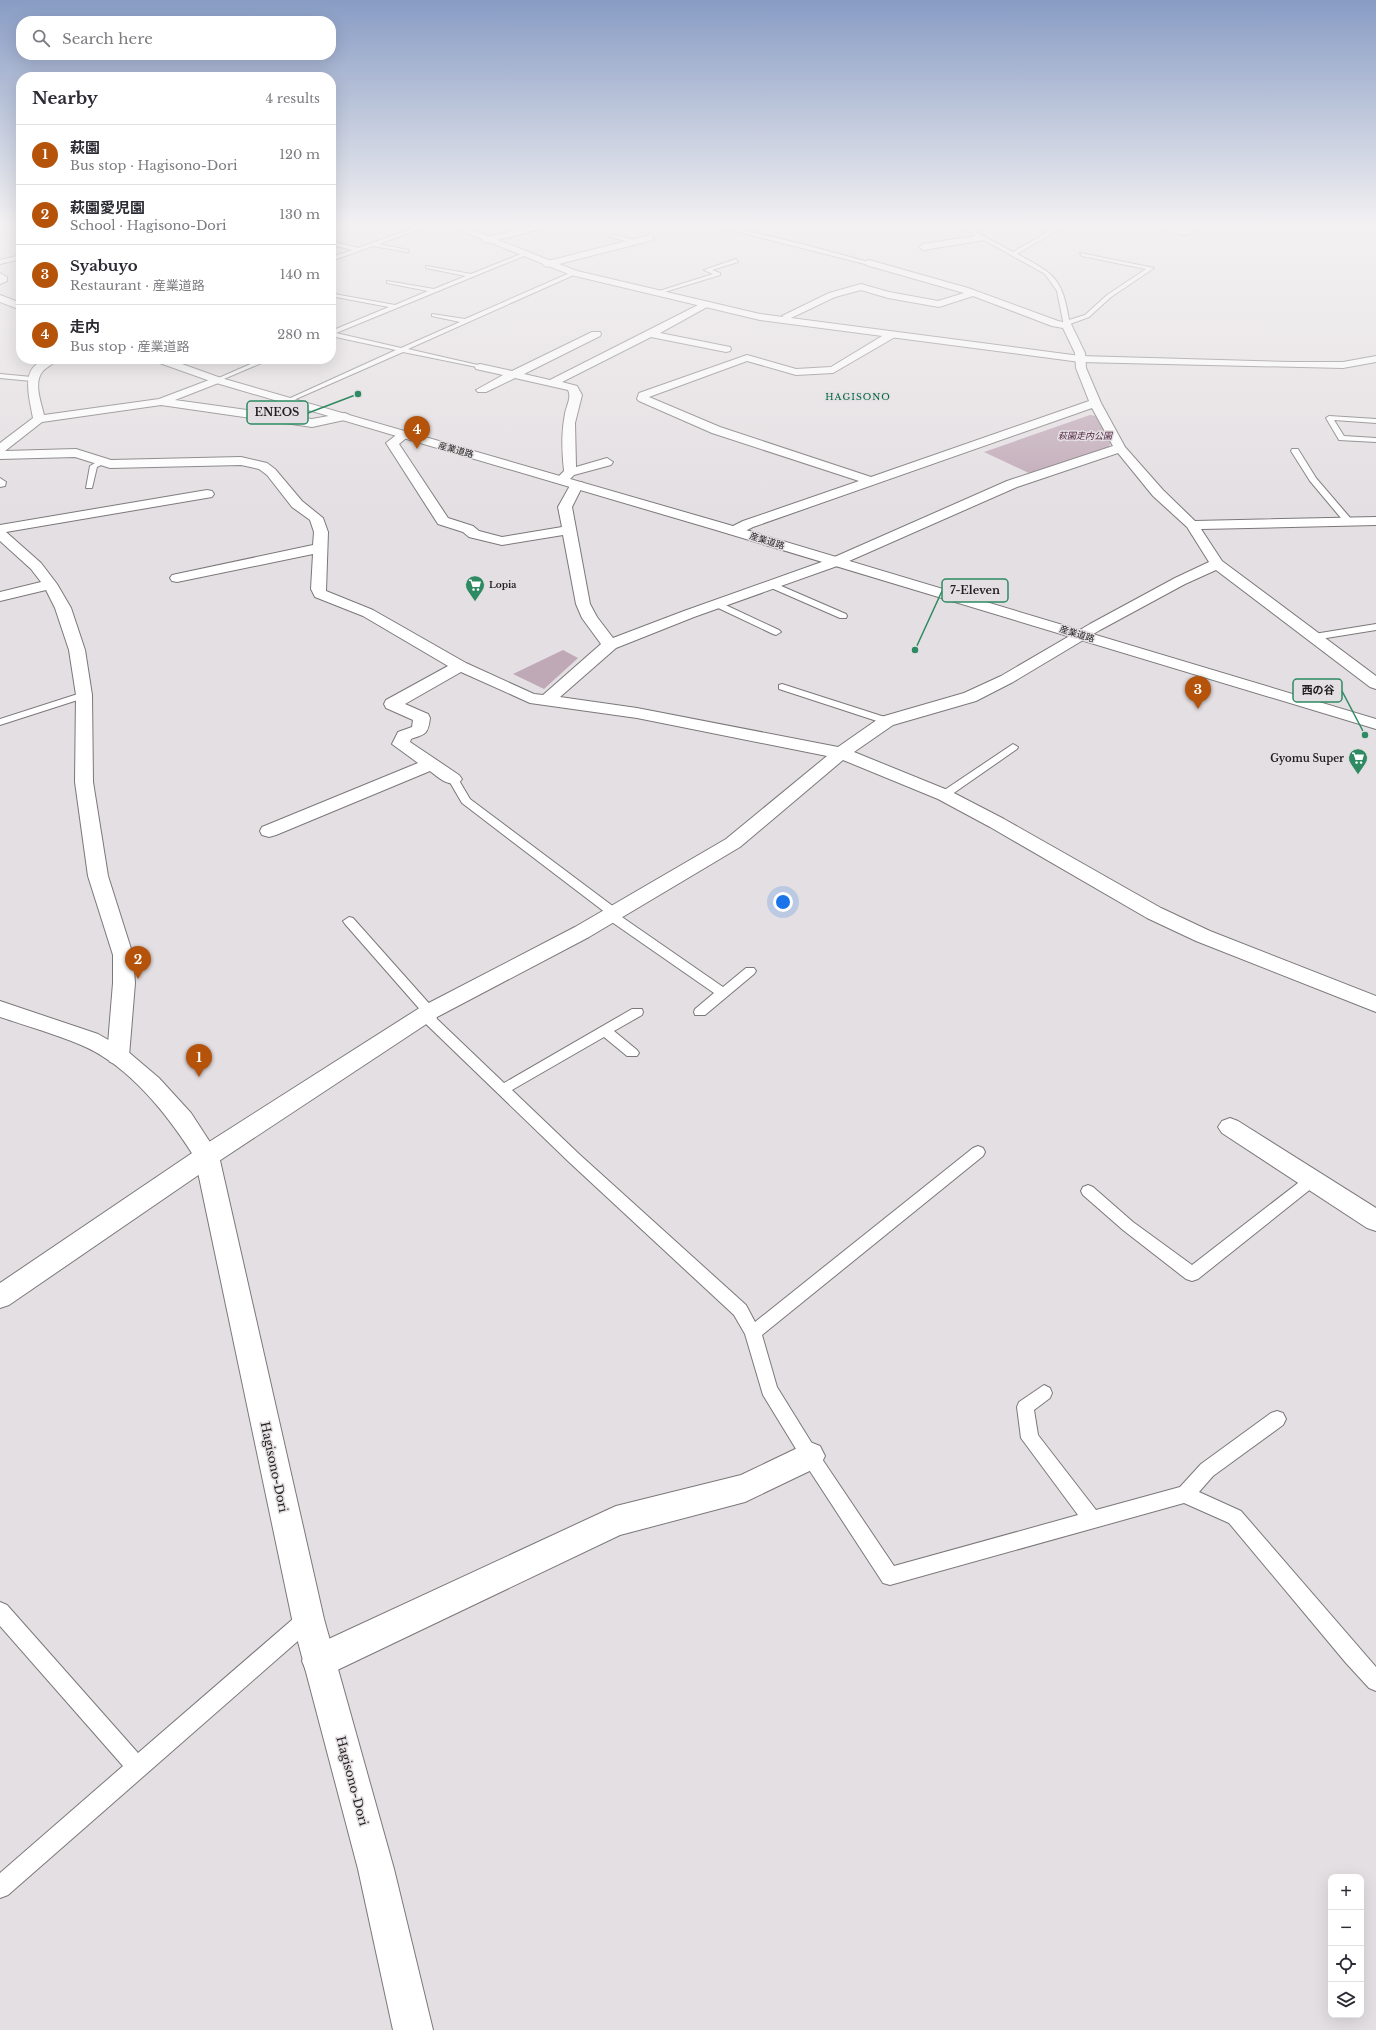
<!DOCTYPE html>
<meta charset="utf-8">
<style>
body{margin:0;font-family:"Libre Baskerville","Noto Sans JP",serif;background:#f2f2f3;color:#2b2b33}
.controls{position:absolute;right:12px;bottom:12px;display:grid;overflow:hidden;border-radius:8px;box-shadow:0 4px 16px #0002}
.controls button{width:36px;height:36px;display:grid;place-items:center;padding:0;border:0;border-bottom:1px solid #e1e1e2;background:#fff;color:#2b2b33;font:20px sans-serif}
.you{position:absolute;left:783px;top:902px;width:14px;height:14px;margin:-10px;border:3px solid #fff;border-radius:50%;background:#1a73e8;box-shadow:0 0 0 6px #1a73e833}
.badge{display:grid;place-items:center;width:26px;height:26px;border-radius:50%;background:#b45309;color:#fff;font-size:13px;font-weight:700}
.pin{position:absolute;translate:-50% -33px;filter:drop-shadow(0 1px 2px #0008)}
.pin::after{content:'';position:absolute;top:21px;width:14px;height:12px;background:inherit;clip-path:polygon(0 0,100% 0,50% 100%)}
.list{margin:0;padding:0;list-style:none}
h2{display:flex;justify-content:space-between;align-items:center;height:52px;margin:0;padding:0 16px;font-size:17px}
h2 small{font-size:13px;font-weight:400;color:#7c7c81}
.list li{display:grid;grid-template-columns:26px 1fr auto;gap:12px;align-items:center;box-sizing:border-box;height:60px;padding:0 16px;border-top:1px solid #e1e1e2}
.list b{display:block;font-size:15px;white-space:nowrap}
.list p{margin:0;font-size:13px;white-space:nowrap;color:#7c7c81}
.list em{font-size:13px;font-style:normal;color:#7c7c81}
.icon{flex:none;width:22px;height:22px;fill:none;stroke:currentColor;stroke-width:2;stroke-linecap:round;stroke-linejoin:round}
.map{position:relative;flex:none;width:1376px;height:2030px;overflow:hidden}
.search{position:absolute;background:#fff;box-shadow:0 4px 16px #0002;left:16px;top:16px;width:320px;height:44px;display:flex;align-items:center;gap:10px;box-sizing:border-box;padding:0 14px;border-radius:16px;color:#7c7c81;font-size:15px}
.panel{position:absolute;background:#fff;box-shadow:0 4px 16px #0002;left:16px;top:72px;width:320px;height:292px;border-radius:16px}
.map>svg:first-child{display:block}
.green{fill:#c0a9b7}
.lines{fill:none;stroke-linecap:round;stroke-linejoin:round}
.lane-casing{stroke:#7c787a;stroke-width:2}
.street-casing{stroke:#7c787a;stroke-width:2}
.secondary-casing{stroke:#7c787a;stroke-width:2}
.primary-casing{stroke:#7c787a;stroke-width:2}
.lane{fill:#fff;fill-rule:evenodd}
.street{fill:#fff;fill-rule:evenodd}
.secondary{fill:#fff;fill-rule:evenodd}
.primary{fill:#fff;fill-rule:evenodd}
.labels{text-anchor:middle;stroke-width:3;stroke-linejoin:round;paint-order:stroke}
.far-neighbourhood-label{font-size:9px;letter-spacing:1px;fill:#006642;stroke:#e4dfe2}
.far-park-label{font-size:9px;font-style:italic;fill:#4d213f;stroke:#e4dfe2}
.far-street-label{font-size:9px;fill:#201e1f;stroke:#e4dfe2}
.far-poi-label{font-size:9px;font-weight:bold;fill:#201e1f;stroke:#e4dfe2;text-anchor:start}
.poi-label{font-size:10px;font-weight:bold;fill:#201e1f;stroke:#e4dfe2;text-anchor:end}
.near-street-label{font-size:12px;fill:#201e1f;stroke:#e4dfe2}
.leader{fill:none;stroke:#2d8a62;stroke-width:1.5}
.callout-dot{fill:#2d8a62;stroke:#e4dfe2;stroke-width:1.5}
.callout{fill:#e4dfe2;stroke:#2d8a62;stroke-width:1.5}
.callout-label{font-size:11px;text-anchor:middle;font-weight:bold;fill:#201e1f}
</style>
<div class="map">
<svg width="1376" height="2030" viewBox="0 0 1376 2030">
<rect width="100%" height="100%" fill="#e4dfe2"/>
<!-- green -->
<g class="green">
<path d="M1090 415 1097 416 1111 443 1107 449 1031 474 984 452Z"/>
<path d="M563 650 578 658 544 689 513 674Z"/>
</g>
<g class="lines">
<defs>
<g id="lane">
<path d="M422 225H430L379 244 408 250V252L373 246 331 261V257L353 250 331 245V241L358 248Z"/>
<path d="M711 225H721L806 245 872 263 869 265Z"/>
<path d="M957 225H963L1013 252 1060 225H1066L1017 254C1054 274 1062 277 1069 320L1085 315 1107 295 1146 269 1082 256 1080 253 1154 268 1111 297 1089 317 1070 324 1067 328 1064 326 1057 291 1045 274Z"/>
<path d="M1145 225H1156L1185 231 1201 225 1204 227 1185 235Z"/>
<path d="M612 234 637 241 638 242 635 244 610 237Z"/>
<path d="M521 254 526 255 336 333 401 348 460 322 432 316V314L465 319 572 272H576V274L408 349 482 366V368L403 352 289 402 284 401 396 350 331 336V331L389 307 336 297 334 294 395 305 428 291 387 283V281L434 289 466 276 426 268V266L471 274Z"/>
<path d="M21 255V259L0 264V260Z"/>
<path d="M736 259 738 262 712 270 720 273V275L658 294 653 293 713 274 704 270Z"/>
<path d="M262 359H271L219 381 214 380Z"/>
<path d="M0 374 32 377 35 379 32 381 0 378Z"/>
<path d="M1329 416 1376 419V423L1334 420 1344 436 1376 438V442L1339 440 1326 418Z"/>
<path d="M1292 449H1298L1316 478 1352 520V524H1346L1310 481 1291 451Z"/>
<path d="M100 460 107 462 97 467 92 488H86L90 466Z"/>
<path d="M772 582 846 614 847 616 846 618H840L769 587V583Z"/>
<path d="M717 601 779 630 781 632 776 635 773 634 714 606V602Z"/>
<path d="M1376 624V630L1314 640 1309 637 1314 634Z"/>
<path d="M782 684 891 719 892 721 891 723H883L779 689V685Z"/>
<path d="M84 692 89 695 87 697 0 725V719Z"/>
<path d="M1013 744 1018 747 1017 749 948 797H940L939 795 940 793Z"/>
<path d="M453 776 457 777 470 799 618 910 620 913 619 915 723 987 746 968H754L756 971 754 974 705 1015H695L694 1012 695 1009 714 993 606 918 604 915 606 913 462 803 448 779Z"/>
<path d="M349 917 353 918 434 1009 437 1019 504 1083 632 1009H642L643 1012 642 1015 614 1031 637 1050 639 1053 637 1056H627L604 1037 512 1090 579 1154 746 1305 755 1322 973 1148 978 1146 983 1148 985 1152 983 1156 762 1335 777 1387 816 1450 894 1566 1078 1515 1021 1438 1017 1407 1019 1402 1044 1385 1050 1388 1052 1393 1050 1398 1034 1410 1038 1435 1096 1510 1180 1487 1201 1464 1271 1413 1277 1411 1283 1413 1286 1419 1283 1425 1213 1476 1199 1492 1241 1511 1376 1667V1691L1369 1688 1346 1663 1229 1523 1184 1503 890 1585 883 1583 804 1462 763 1395 745 1334 734 1315 569 1162 426 1024 423 1013 345 924 343 921Z"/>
<path d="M1312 1174 1317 1176 1319 1180 1317 1184 1198 1279 1192 1281 1186 1279 1123 1230 1083 1195 1081 1191 1083 1187 1088 1185 1093 1187 1133 1222 1192 1265 1307 1176Z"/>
<path d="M0 1602 7 1605 138 1753 301 1612 308 1609 315 1612 318 1619 315 1626 8 1895 0 1898V1873L123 1766 0 1626Z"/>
</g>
<g id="street">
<path d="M539 225H556L486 243 482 240 483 238Z"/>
<path d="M650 235 654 238 653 240 547 267 542 264 544 262Z"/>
<path d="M982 235 986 238 985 240 923 250 919 247 923 244Z"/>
<path d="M869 260 968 288 1058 321 1071 324 1085 353 1086 368 1101 403 1125 447 1163 490 1195 521 1376 517V525L1201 529 1222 561 1376 676V689L1370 687 1216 570 1185 584 1100 630 1013 682 976 701 893 725 854 752 950 791 1004 819 1161 908 1210 931 1376 996V1012L1196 941 1147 918 990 827 938 799 843 760 740 847 589 937 437 1017 216 1163 9 1305 0 1308V1283L198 1149 421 1007 575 927 726 839 827 756 637 718 530 703 461 672 405 704 428 714 430 718C428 734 426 734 411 739L410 742 459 775 462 779 459 783C447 786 439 778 430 771L276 835 269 837 262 835 260 831 262 827 418 763 392 744 398 732 412 727 413 720 386 708 384 704 386 700 448 666 363 616 315 597 311 589 313 554 177 582 172 581 170 578 172 575 313 545 314 532 310 520 292 507 267 475 259 469 241 465 110 468 75 457 0 459V443L33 418C28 391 18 359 58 359 54 364 48 366 43 371 33 382 41 402 44 415L159 399 217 377 223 380 221 382 175 400 312 419 345 413 349 415 351 417 349 419 312 427 161 405 42 422 5 451 76 449 111 460 241 457 267 463 275 469 302 501 323 518 328 532 326 591 373 610 466 663 534 694 543 695 601 644 582 618 576 604 563 535 502 545 469 537 463 532 438 524 386 443 400 432H408L410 435 399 444 448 518 473 526 479 531 502 537 562 527 558 507 572 482H582L583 485 572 507 590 604 597 617 613 638 684 611 830 559 1007 481 1113 446 1092 408 753 527 739 534H729L727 531 729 528 743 521 859 481 712 433 639 401 637 399 639 393 747 355 796 369 831 367 887 333H895L896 335 895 337 833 373 796 375 747 361 649 397 720 427 871 477 1089 401 1076 368 1075 353 1063 328 1052 326 973 296 939 307 888 298 861 290 835 297 791 318 787 319 782 316 829 293 861 284 889 292 938 301 964 293 866 265V261ZM1118 453 1153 496 1187 527 1209 562 1175 578 1090 624 1001 676 964 693 881 717 838 747 637 708 560 697 616 648 694 617 840 565 1017 487Z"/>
<path d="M0 273 7 277V281L0 284Z"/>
<path d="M704 302 709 305 707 307 660 333 730 347 731 349 730 351 726 352 651 337 562 382 577 386 582 395 575 423 576 467 607 458 613 462 611 465 574 475 566 483 561 484 555 480 564 471C562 452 561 433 565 414 566 406 572 398 568 390L515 378 486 392H478L476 390 503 375 476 369 475 367 476 365 480 364 512 371 592 332H600L601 334 600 336 524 374 550 380Z"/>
<path d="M0 478 6 482 5 486 0 487Z"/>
<path d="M207 490 212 491 214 494 212 497 6 532 41 563 57 584 71 608 85 650 92 695 93 782 108 876 133 955 135 983 129 1056 126 1062 118 1064 110 1062 107 1056 113 983V955L88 876 75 782 76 695 69 650 55 608 46 590 0 601V592L41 582 31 569 0 541V525Z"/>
<path d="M1230 1118 1238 1121 1376 1208V1231L1367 1228 1222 1133 1218 1127 1222 1121Z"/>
<path d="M810 1442 820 1446 825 1456 820 1466 745 1502 620 1535 331 1673 319 1678 307 1673 302 1661 307 1649 605 1511 616 1506 741 1475Z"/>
</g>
<g id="secondary">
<path d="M447 225H460L577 271 760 314 1080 356 1292 362H1343L1376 356V362L1343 368 1080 362 760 320 571 275Z"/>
<path d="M0 1001 98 1034 126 1050 159 1078 191 1113 219 1156 324 1619 394 1869 433 2030H393L358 1869 292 1619 195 1158C168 1115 129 1065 81 1045 55 1034 27 1026 0 1017Z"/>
</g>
<g id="primary">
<path d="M0 295 21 303V310L0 302Z"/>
<path d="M153 359H168L221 378 726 524 1376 719V729L716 530 213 382 154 361Z"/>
</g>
</defs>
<!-- lane casing -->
<use href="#lane" class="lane-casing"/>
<!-- street casing -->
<use href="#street" class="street-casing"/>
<!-- secondary casing -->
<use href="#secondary" class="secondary-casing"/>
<!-- primary casing -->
<use href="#primary" class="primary-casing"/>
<!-- lane -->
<use href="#lane" class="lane"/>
<!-- street -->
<use href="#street" class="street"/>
<!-- secondary -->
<use href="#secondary" class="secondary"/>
<!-- primary -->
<use href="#primary" class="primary"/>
</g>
<!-- sky -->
<linearGradient id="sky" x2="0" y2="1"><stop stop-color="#889cc4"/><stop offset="0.44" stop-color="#f3f1f2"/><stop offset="1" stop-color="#f3f1f2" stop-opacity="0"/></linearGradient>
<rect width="1376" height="510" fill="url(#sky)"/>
<!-- icons -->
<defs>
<symbol id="supermarket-pin" viewBox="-11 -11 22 30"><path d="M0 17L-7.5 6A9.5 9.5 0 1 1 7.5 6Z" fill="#2d8a62" stroke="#e4dfe2"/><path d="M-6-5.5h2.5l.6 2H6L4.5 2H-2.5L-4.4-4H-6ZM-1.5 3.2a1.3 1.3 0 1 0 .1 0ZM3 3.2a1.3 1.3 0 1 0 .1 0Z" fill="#fff"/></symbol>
</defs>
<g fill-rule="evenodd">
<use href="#supermarket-pin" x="464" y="574" width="22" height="30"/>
<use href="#supermarket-pin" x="1347" y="747" width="22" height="30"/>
</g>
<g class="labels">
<!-- far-neighbourhood labels -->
<g class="far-neighbourhood-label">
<text x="858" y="400">HAGISONO</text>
</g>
<!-- far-park labels -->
<g class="far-park-label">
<text x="1085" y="439">萩園走内公園</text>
</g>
<!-- far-street labels -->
<g class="far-street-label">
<text transform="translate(456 450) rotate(16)" y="3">産業道路</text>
<text transform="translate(767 541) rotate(17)" y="3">産業道路</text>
<text transform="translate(1077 634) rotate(17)" y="3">産業道路</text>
</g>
<!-- far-poi labels -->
<g class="far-poi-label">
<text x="489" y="588">Lopia</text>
</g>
<!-- poi labels -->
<g class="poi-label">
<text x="1344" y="762">Gyomu Super</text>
</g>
<!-- near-street labels -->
<g class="near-street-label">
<text transform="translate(274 1467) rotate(78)" y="4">Hagisono-Dori</text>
<text transform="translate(352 1781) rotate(75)" y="4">Hagisono-Dori</text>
</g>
</g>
<!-- callouts -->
<path class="leader" d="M358 394L308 413M915 650L942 591M1365 735L1342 691"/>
<g class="callout-dot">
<circle cx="358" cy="394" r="4"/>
<circle cx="915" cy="650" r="4"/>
<circle cx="1365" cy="735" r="4"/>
</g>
<g class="callout">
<rect x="247" y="401" width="61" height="23" rx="4"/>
<rect x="942" y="579" width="66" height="23" rx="4"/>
<rect x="1293" y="679" width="49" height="23" rx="4"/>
</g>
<g class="callout-label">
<text x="277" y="416">ENEOS</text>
<text x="975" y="594">7-Eleven</text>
<text x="1318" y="694">西の谷</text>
</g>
</svg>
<div class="controls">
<button>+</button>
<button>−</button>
<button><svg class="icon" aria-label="locate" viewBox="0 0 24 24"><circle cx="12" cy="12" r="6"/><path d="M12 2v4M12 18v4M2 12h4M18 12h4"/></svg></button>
<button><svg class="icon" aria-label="layers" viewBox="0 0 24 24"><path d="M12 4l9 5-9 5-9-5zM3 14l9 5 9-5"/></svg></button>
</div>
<div class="you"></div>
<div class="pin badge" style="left:199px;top:1077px">1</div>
<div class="pin badge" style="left:138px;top:979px">2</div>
<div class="pin badge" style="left:1198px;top:709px">3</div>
<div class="pin badge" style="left:417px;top:449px">4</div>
<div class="search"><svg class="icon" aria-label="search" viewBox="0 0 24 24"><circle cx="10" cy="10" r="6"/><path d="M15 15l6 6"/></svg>Search here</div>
<section class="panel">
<h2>Nearby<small>4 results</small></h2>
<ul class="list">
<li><span class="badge">1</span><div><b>萩園</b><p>Bus stop · Hagisono-Dori</p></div><em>120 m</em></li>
<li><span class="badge">2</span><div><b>萩園愛児園</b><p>School · Hagisono-Dori</p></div><em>130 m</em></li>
<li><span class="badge">3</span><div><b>Syabuyo</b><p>Restaurant · 産業道路</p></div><em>140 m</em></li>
<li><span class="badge">4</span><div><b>走内</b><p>Bus stop · 産業道路</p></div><em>280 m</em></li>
</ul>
</section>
</div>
